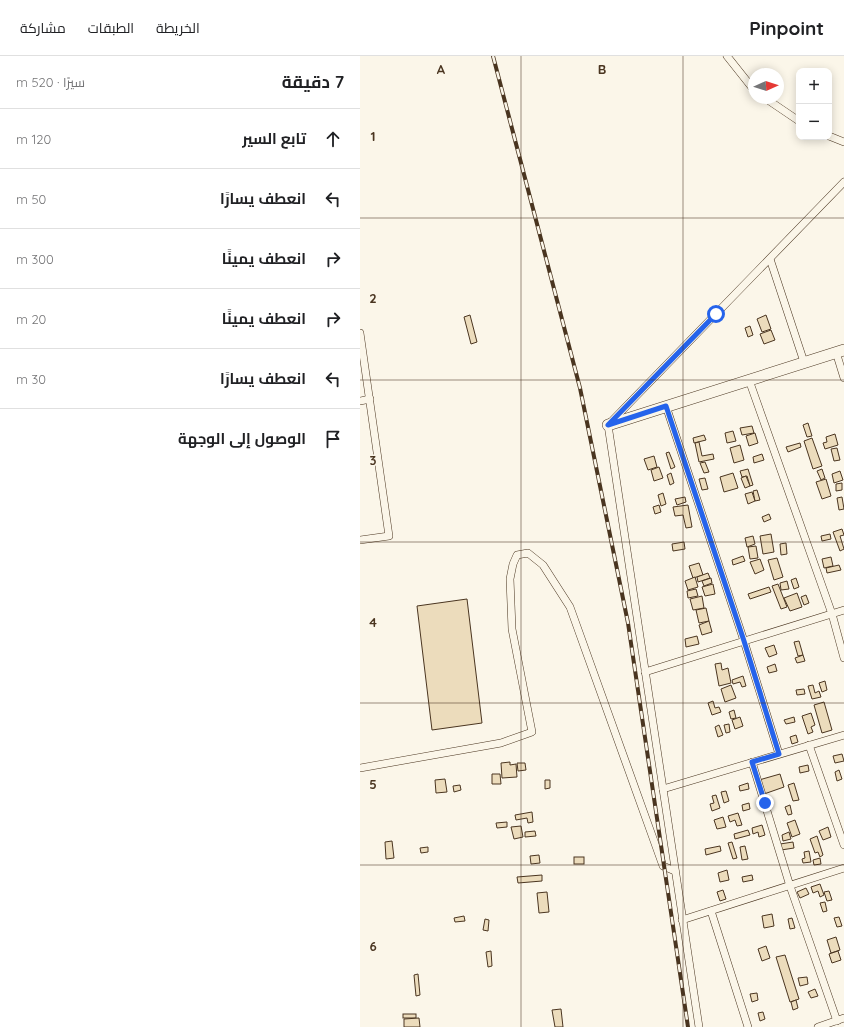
<!DOCTYPE html>
<html lang="ar">
<meta charset="utf-8">
<style>
body{margin:0;font-family:Quicksand,Cairo,sans-serif;background:#f6f6f6;color:#202124;direction:rtl}
.controls{position:absolute;right:12px;top:12px;display:grid;overflow:hidden;border-radius:8px;box-shadow:0 2px 10px #0003}
.controls button{width:36px;height:36px;display:grid;place-items:center;padding:0;border:0;border-bottom:1px solid #e0e0e0;background:#fff;color:#202124;font:20px sans-serif}
.compass{position:absolute;left:388px;top:12px;width:36px;height:36px;border-radius:50%;background:#fff;box-shadow:0 2px 10px #0003;rotate:87deg}
.stop{position:absolute;width:12px;height:12px;margin:-9px;border:3px solid #2563eb;border-radius:50%;background:#fff}
.stop.end{background:#2563eb;border-color:#fff;box-shadow:0 1px 4px #0008}
.list{margin:0;padding:0;list-style:none}
h2{display:flex;justify-content:space-between;align-items:center;height:52px;margin:0;padding:0 16px;font-size:17px}
h2 small{font-size:13px;font-weight:400;color:#757577}
.list li{display:grid;grid-template-columns:26px 1fr auto;gap:12px;align-items:center;box-sizing:border-box;height:60px;padding:0 16px;border-top:1px solid #e0e0e0}
.list b{display:block;font-size:15px;white-space:nowrap}
.list em{font-size:13px;font-style:normal;color:#757577}
.icon{flex:none;width:22px;height:22px;fill:none;stroke:currentColor;stroke-width:2;stroke-linecap:round;stroke-linejoin:round}
.map{position:relative;flex:none;width:484px;height:971px;overflow:hidden;direction:ltr}
header{display:flex;align-items:center;gap:24px;box-sizing:border-box;height:56px;padding:0 20px;background:#fff;border-bottom:1px solid #e0e0e0}
header strong{font-size:19px}
nav{display:flex;gap:22px;margin-inline-start:auto;font-size:14px}
main{display:flex}
aside{flex:1;background:#fff}
.map>svg:first-child{display:block}
.building{fill:#ecdcbc;stroke:#4a3520}
.lines{fill:none;stroke-linecap:round;stroke-linejoin:round}
.street-casing{stroke:#4a3520;stroke-width:8}
.secondary-casing{stroke:#4a3520;stroke-width:12}
.street{stroke:#fbf6e9;stroke-width:7}
.secondary{stroke:#fbf6e9;stroke-width:11}
.rail-casing{stroke:#4a3520;stroke-width:4}
.rail{stroke:#fbf6e9;stroke-width:2.5;stroke-dasharray:8;stroke-linecap:butt}
.route{stroke:#2563eb;stroke-width:5}
.grid{fill:none;stroke:#4a3520;stroke-width:1;stroke-opacity:0.55}
.grid-label{font-size:13px;text-anchor:middle;font-weight:bold;fill:#4a3520;stroke:#fbf6e9;stroke-width:3;stroke-linejoin:round;paint-order:stroke}
</style>
<header>
<strong>Pinpoint</strong>
<nav><a>الخريطة</a><a>الطبقات</a><a>مشاركة</a></nav>
</header>
<main>
<div class="map">
<svg width="484" height="971" viewBox="0 0 484 971">
<rect width="100%" height="100%" fill="#fbf6e9"/>
<!-- building -->
<g class="building">
<path d="M110 259 117 286 111 288 104 261Z"/>
<path d="M406 259 411 273 402 276 397 263Z"/>
<path d="M390 270 393 279 388 281 385 272Z"/>
<path d="M411 274 415 284 404 288 400 278Z"/>
<path d="M448 367 452 380 447 381 443 369Z"/>
<path d="M392 370 394 377 382 379 380 372Z"/>
<path d="M373 375 376 385 367 387 365 377Z"/>
<path d="M395 377 398 387 389 390 386 380Z"/>
<path d="M475 378 478 389 465 393 463 387 467 386 466 381Z"/>
<path d="M344 379 346 384 334 387 333 382Z"/>
<path d="M452 382 462 410 453 413 444 385Z"/>
<path d="M339 386 342 400 353 398 354 403 339 406 335 387Z"/>
<path d="M440 387 441 391 428 396 426 391Z"/>
<path d="M380 389 384 404 374 407 370 392Z"/>
<path d="M477 392 480 404 474 405 471 393Z"/>
<path d="M309 396 315 411 311 413 306 397Z"/>
<path d="M402 398 404 404 394 407 393 401Z"/>
<path d="M294 400 297 411 288 414 284 403Z"/>
<path d="M345 406 349 416 344 417 340 407Z"/>
<path d="M299 411 303 422 294 425 291 414Z"/>
<path d="M388 413 393 429 390 430 387 420 382 421 380 415Z"/>
<path d="M462 413 465 422 461 424 457 415Z"/>
<path d="M480 415 483 424 474 427 472 418Z"/>
<path d="M311 417 314 427 310 429 307 419Z"/>
<path d="M373 417 378 432 364 436 360 421Z"/>
<path d="M386 420 390 430 385 432 381 422Z"/>
<path d="M345 422 348 433 342 434 339 423Z"/>
<path d="M466 423 471 440 462 443 456 426Z"/>
<path d="M482 427V434L476 435V428Z"/>
<path d="M397 434 400 444 395 445 393 435Z"/>
<path d="M392 436 395 445 388 448 385 438Z"/>
<path d="M303 437 306 448 301 450 298 439Z"/>
<path d="M325 441 326 446 317 449 315 443Z"/>
<path d="M482 441 484 453 479 454 477 442Z"/>
<path d="M299 449 301 456 295 458 293 451Z"/>
<path d="M328 449 332 471 326 472 323 459 315 460 313 451Z"/>
<path d="M409 458 411 463 404 466 402 461Z"/>
<path d="M482 473 484 479 480 480 484 493 480 495 473 476Z"/>
<path d="M411 478 414 496 403 498 400 480Z"/>
<path d="M470 478 471 483 462 485 461 480Z"/>
<path d="M393 480 395 488 387 491 385 482Z"/>
<path d="M324 486 325 493 313 495 312 488Z"/>
<path d="M426 487 427 498 421 499 420 488Z"/>
<path d="M396 490 398 502 390 503 388 491Z"/>
<path d="M383 500 385 505 373 509 372 504Z"/>
<path d="M471 501 473 510 464 512 462 503Z"/>
<path d="M417 502 423 521 414 524 408 504Z"/>
<path d="M400 503 404 514 395 518 390 506Z"/>
<path d="M339 507 343 519 333 522 329 510Z"/>
<path d="M479 509 481 514 467 517 466 512Z"/>
<path d="M348 517 350 522 338 526 337 521Z"/>
<path d="M335 521 338 531 328 534 325 525Z"/>
<path d="M351 522 352 527 344 530 342 525Z"/>
<path d="M436 522 439 531 434 533 431 524Z"/>
<path d="M427 525 429 533 421 534 420 527Z"/>
<path d="M353 528 355 538 345 540 342 531Z"/>
<path d="M418 528 427 551 421 553 412 530Z"/>
<path d="M409 531 411 536 390 543 388 538Z"/>
<path d="M336 533 338 540 328 542 327 535Z"/>
<path d="M437 537 442 551 430 555 424 542Z"/>
<path d="M446 539 449 547 444 549 441 541Z"/>
<path d="M342 540 344 552 333 554 330 543Z"/>
<path d="M107 543 122 667 72 674 57 550Z"/>
<path d="M346 552 349 565 339 567 336 554Z"/>
<path d="M349 565 352 576 342 579 339 569Z"/>
<path d="M337 580 339 588 326 591 325 583Z"/>
<path d="M439 585 443 599 438 600 434 586Z"/>
<path d="M414 589 417 598 409 601 405 592Z"/>
<path d="M443 599 445 605 437 607 435 602Z"/>
<path d="M361 607 362 614 368 612 371 627 359 630 355 608Z"/>
<path d="M415 608 417 615 409 617 407 611Z"/>
<path d="M383 620 386 630 382 631 380 626 373 628 372 624Z"/>
<path d="M465 625 467 634 462 636 459 627Z"/>
<path d="M371 629 376 642 365 646 361 633Z"/>
<path d="M453 629 455 637 459 635 461 641 452 643 448 630Z"/>
<path d="M444 633 445 638 437 639 436 634Z"/>
<path d="M353 645 355 652 359 651 361 656 352 659 348 647Z"/>
<path d="M464 646 472 674 462 677 454 649Z"/>
<path d="M374 654 376 662 371 663 369 656Z"/>
<path d="M451 657 455 669 451 671 453 676 448 678 442 660Z"/>
<path d="M380 661 383 670 375 673 372 664Z"/>
<path d="M434 661 435 666 426 668 424 664Z"/>
<path d="M369 668 370 676 366 677 364 669Z"/>
<path d="M359 669 363 679 358 681 355 671Z"/>
<path d="M436 679 438 686 432 688 430 681Z"/>
<path d="M482 698 484 705 475 707 473 700Z"/>
<path d="M150 706V709L156 708 157 721 142 722 141 707Z"/>
<path d="M157 707H165L166 714 158 715Z"/>
<path d="M448 709 449 715 440 717 439 711Z"/>
<path d="M479 714 482 723 477 725 475 716Z"/>
<path d="M132 718H140L141 728H132Z"/>
<path d="M420 718 424 731 404 738 399 724Z"/>
<path d="M85 723 87 736 76 737 75 724Z"/>
<path d="M185 724H190V732L185 733Z"/>
<path d="M388 727 389 733 380 735 379 730Z"/>
<path d="M434 727 439 744 433 745 428 729Z"/>
<path d="M100 729 101 734 94 736 93 730Z"/>
<path d="M366 735 369 745 364 747 361 736Z"/>
<path d="M356 739 360 752 352 755 350 748 354 747 352 740Z"/>
<path d="M389 747 390 753 383 755 382 749Z"/>
<path d="M430 749 432 758 428 759 425 751Z"/>
<path d="M172 756 173 766 168 767 167 762 156 764 155 759Z"/>
<path d="M378 757 382 769 377 770 375 764 370 766 368 760Z"/>
<path d="M363 761 366 771 357 773 354 764Z"/>
<path d="M435 764 440 778 432 781 427 767Z"/>
<path d="M147 766V771L137 772 136 767Z"/>
<path d="M402 769 405 779 399 781 398 776 393 778 392 772Z"/>
<path d="M161 770 163 781 154 783 151 771Z"/>
<path d="M468 771 471 781 463 784 459 775Z"/>
<path d="M388 774 390 779 375 783 374 778Z"/>
<path d="M175 775 176 780 165 781V776Z"/>
<path d="M429 776 431 783 423 785 422 779Z"/>
<path d="M457 780 463 799 460 801 458 796 455 797 450 783Z"/>
<path d="M32 785 34 802 26 803 25 786Z"/>
<path d="M372 786 377 802 373 803 368 787Z"/>
<path d="M433 786 434 792 421 794 420 788Z"/>
<path d="M360 790 361 795 346 799 345 793Z"/>
<path d="M385 790 388 803 382 804 380 791Z"/>
<path d="M68 791V796L61 797 60 792Z"/>
<path d="M449 795 451 806 443 807 442 803 445 802 444 796Z"/>
<path d="M179 799 180 807 171 808 170 800Z"/>
<rect x="214" y="801" width="10" height="7"/>
<path d="M460 802 461 808 454 809 453 804Z"/>
<path d="M367 814 369 824 360 826 358 817Z"/>
<path d="M182 819V825L158 827 157 821Z"/>
<path d="M392 819 393 824 383 826 382 821Z"/>
<path d="M460 828 464 839 460 841 458 835 453 837 451 831Z"/>
<path d="M446 832 449 838 440 842 437 836Z"/>
<path d="M363 834 366 843 360 845 357 836Z"/>
<path d="M469 835 472 844 467 845 464 836Z"/>
<path d="M187 836 189 856 179 857 177 837Z"/>
<path d="M465 846 467 855 463 856 460 847Z"/>
<path d="M412 858 414 870 404 872 402 860Z"/>
<path d="M104 860 105 865 95 866 94 862Z"/>
<path d="M479 861 482 870 477 871 474 862Z"/>
<path d="M432 862 435 872 430 873 428 863Z"/>
<path d="M125 863 129 864 128 875 123 874Z"/>
<path d="M476 881 480 894 471 897 467 884Z"/>
<path d="M406 890 410 902 402 905 398 893Z"/>
<path d="M131 895 132 910 128 911 126 896Z"/>
<path d="M478 895 481 904 472 907 469 898Z"/>
<path d="M425 899 439 943 430 946 416 901Z"/>
<path d="M58 918 60 939 56 940 54 919Z"/>
<path d="M447 921 448 928 440 930 438 922Z"/>
<path d="M455 933 458 940 451 942 448 936Z"/>
<path d="M397 937 398 944 392 946 390 938Z"/>
<path d="M436 944 438 952 433 954 431 946Z"/>
<path d="M201 953 203 971H195L192 954Z"/>
<path d="M403 956 405 963 400 965 398 957Z"/>
<rect x="43" y="958" width="13" height="4"/>
<path d="M59 962 60 971H44V963Z"/>
</g>
<g class="lines">
<defs>
<g id="street">
<path d="M367 0 394 34"/>
<path d="M405 42 439 65"/>
<path d="M469 80 484 86"/>
<path d="M410 203 444 306"/>
<path d="M0 277 29 480 0 484"/>
<path d="M476 296 484 322"/>
<path d="M389 324 472 558 484 602"/>
<path d="M0 345 10 343"/>
<path d="M306 350 384 585 419 698"/>
<path d="M285 616 484 554"/>
<path d="M449 689 484 789"/>
<path d="M392 706 430 830 477 965"/>
<path d="M0 712 141 687 172 676 152 573 150 523 153 508 157 499 168 497 183 509 210 551 303 810 315 815"/>
<path d="M303 733 484 679"/>
<path d="M351 855 388 971"/>
<path d="M322 864 484 812"/>
<path d="M339 971 248 369 484 126"/>
<path d="M458 971 484 962"/>
</g>
<path id="secondary" d="M248 369 484 294"/>
</defs>
<!-- street casing -->
<use href="#street" class="street-casing"/>
<!-- secondary casing -->
<use href="#secondary" class="secondary-casing"/>
<!-- street -->
<use href="#street" class="street"/>
<!-- secondary -->
<use href="#secondary" class="secondary"/>
<defs>
<path id="rail" d="M133 0 220 332 268 567 328 971"/>
</defs>
<!-- rail casing -->
<use href="#rail" class="rail-casing"/>
<!-- rail -->
<use href="#rail" class="rail"/>
</g>
<g class="lines">
<!-- route -->
<path class="route" d="M356 258 248 369 306 350 384 585 419 698 392 706 405 747"/>
</g>
<!-- grid -->
<path class="grid" d="M161 0V971M323 0V971M0 162H484M0 324H484M0 486H484M0 647H484M0 809H484"/>
<g class="grid-label">
<text x="81" y="18">A</text>
<text x="242" y="18">B</text>
<text x="13" y="85">1</text>
<text x="13" y="247">2</text>
<text x="13" y="409">3</text>
<text x="13" y="571">4</text>
<text x="13" y="733">5</text>
<text x="13" y="895">6</text>
</g>
</svg>
<div class="controls">
<button>+</button>
<button>−</button>
</div>
<svg class="compass" viewBox="-18 -18 36 36"><path d="M0-13l5 13h-10z" fill="#e53935"/><path d="M0 13l5-13h-10z" fill="#757577"/></svg>
<div class="stop" style="left:356px;top:258px"></div>
<div class="stop end" style="left:405px;top:747px"></div>
</div>
<aside>
<h2>7 دقيقة<small>سيرًا · 520 m</small></h2>
<ul class="list">
<li><svg class="icon" aria-label="ahead" viewBox="0 0 24 24"><path d="M12 20V5M6 11l6-6 6 6"/></svg><div><b>تابع السير</b></div><em>120 m</em></li>
<li><svg class="icon" aria-label="left" viewBox="0 0 24 24"><path d="M17 20v-9H6M10 6l-5 5 5 5"/></svg><div><b>انعطف يسارًا</b></div><em>50 m</em></li>
<li><svg class="icon" aria-label="right" viewBox="0 0 24 24"><path d="M7 20v-9h11M14 6l5 5-5 5"/></svg><div><b>انعطف يمينًا</b></div><em>300 m</em></li>
<li><svg class="icon" aria-label="right" viewBox="0 0 24 24"><path d="M7 20v-9h11M14 6l5 5-5 5"/></svg><div><b>انعطف يمينًا</b></div><em>20 m</em></li>
<li><svg class="icon" aria-label="left" viewBox="0 0 24 24"><path d="M17 20v-9H6M10 6l-5 5 5 5"/></svg><div><b>انعطف يسارًا</b></div><em>30 m</em></li>
<li><svg class="icon" aria-label="arrive" viewBox="0 0 24 24"><path d="M6 21V4h12l-3 4 3 4H6"/></svg><div><b>الوصول إلى الوجهة</b></div></li>
</ul>
</aside>
</main>
